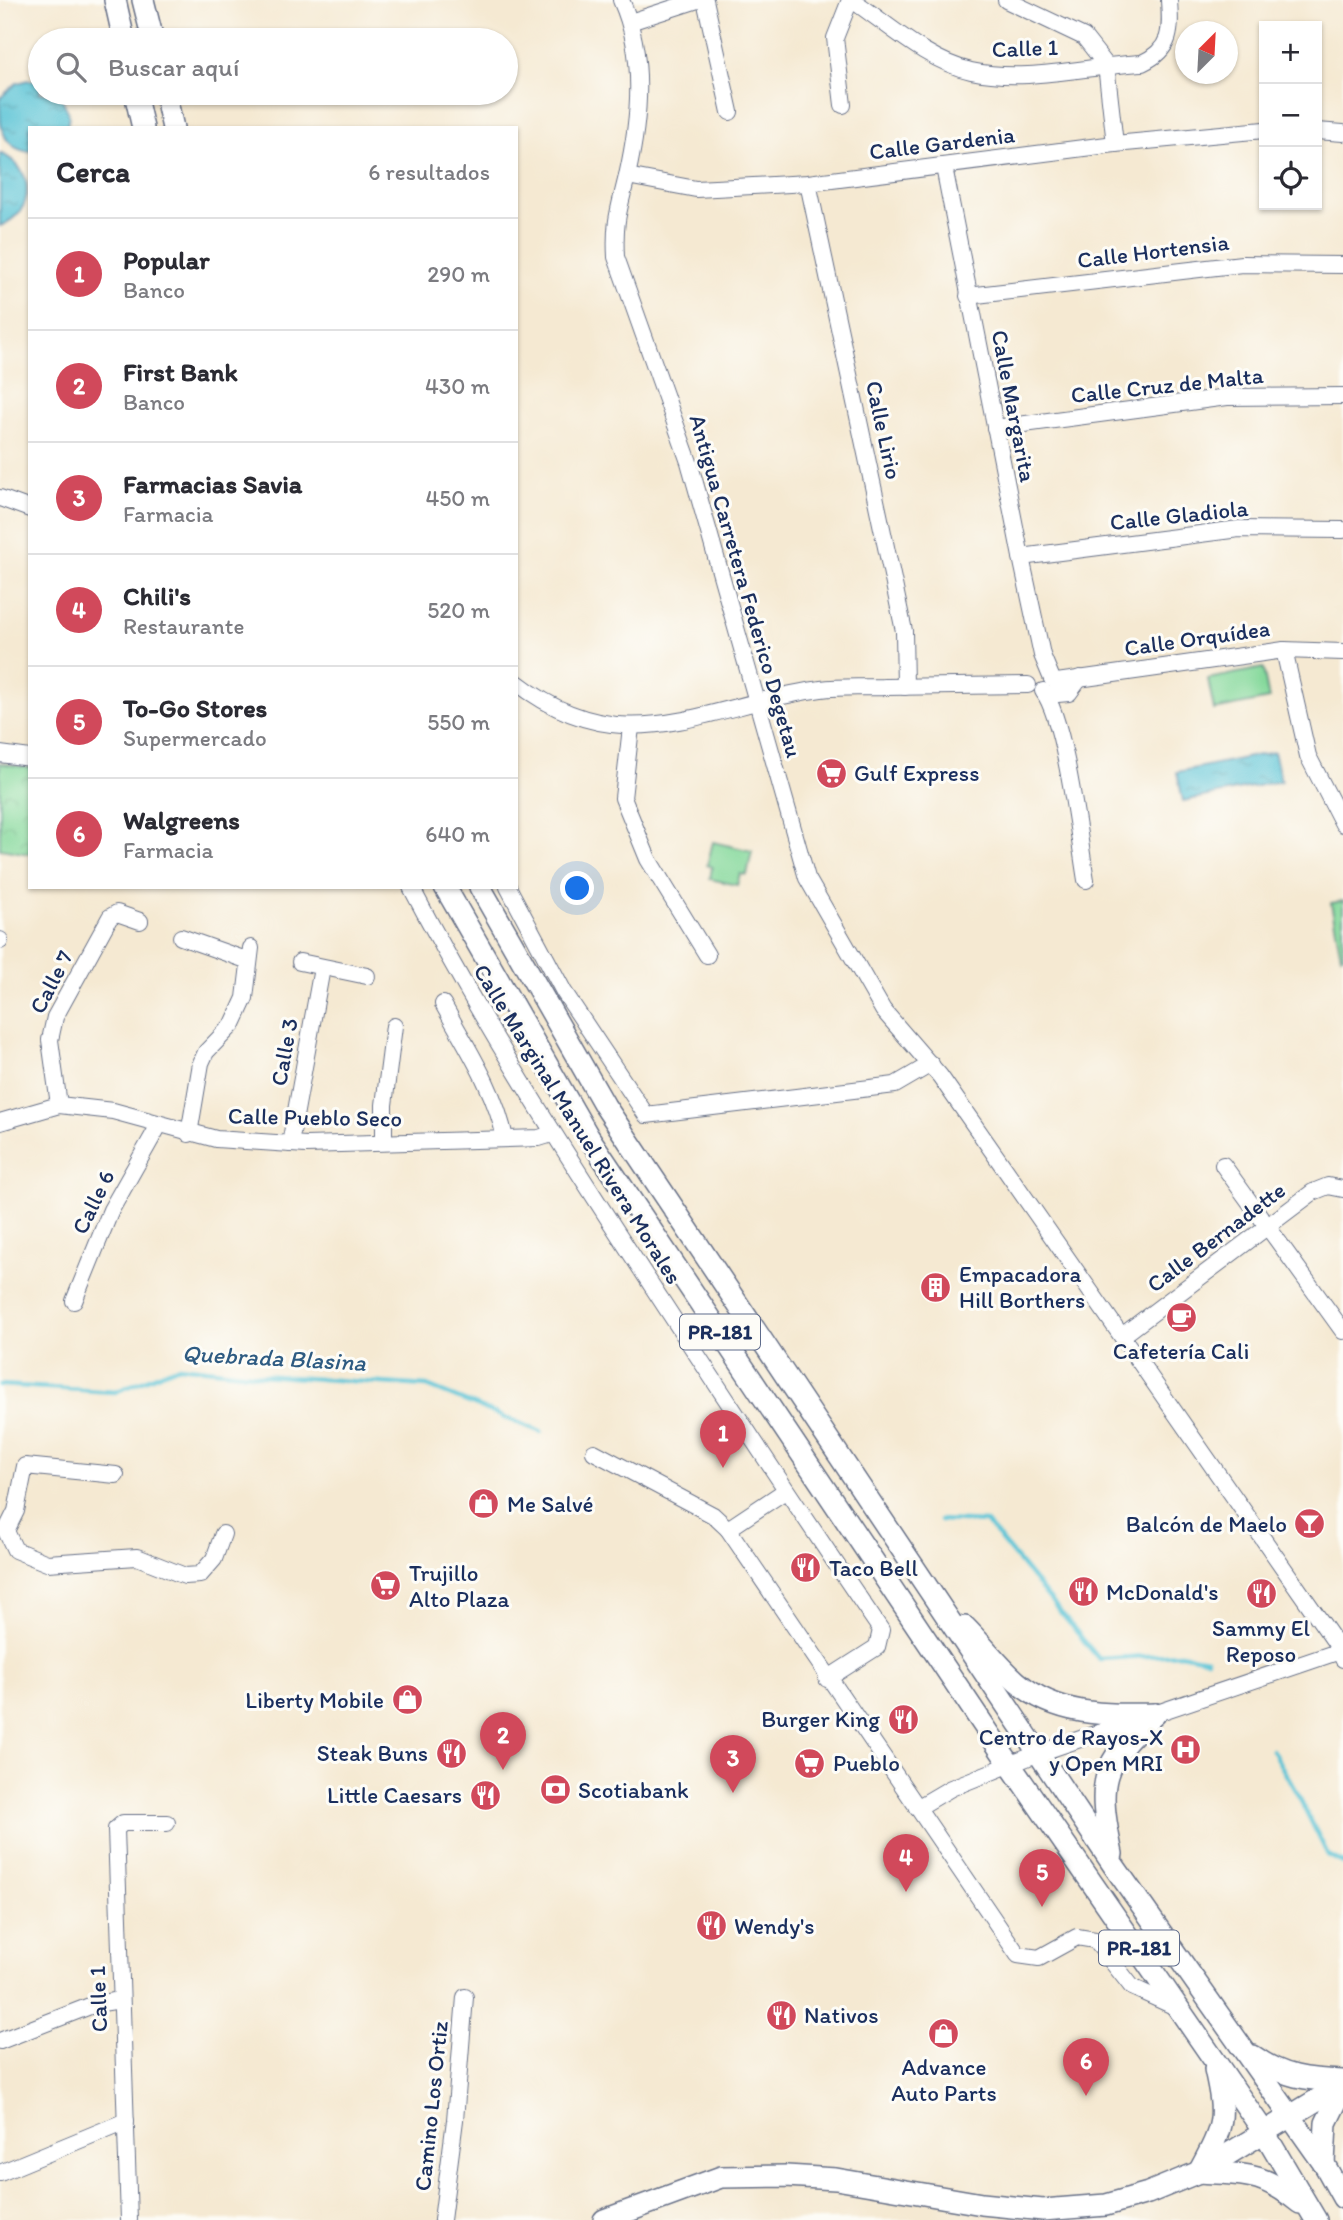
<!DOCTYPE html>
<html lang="es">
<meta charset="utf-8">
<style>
body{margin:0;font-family:Itim,sans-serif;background:#f2f2f3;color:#2b2b33}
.controls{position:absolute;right:21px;top:21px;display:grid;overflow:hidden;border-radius:0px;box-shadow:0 2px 5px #0004}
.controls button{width:63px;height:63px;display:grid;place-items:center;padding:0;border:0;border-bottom:2px solid #e1e1e2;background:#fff;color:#2b2b33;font:35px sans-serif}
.compass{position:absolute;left:1175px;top:21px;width:63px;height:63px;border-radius:50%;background:#fff;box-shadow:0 2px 5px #0004;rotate:24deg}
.you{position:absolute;left:578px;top:889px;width:24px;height:24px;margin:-18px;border:5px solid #fff;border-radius:50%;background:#1a73e8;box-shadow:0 0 0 10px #1a73e833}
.badge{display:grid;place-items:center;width:46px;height:46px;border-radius:50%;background:#d1495b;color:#fff;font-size:23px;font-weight:700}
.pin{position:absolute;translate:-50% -58px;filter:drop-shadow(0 2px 4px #0008)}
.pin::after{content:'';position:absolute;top:37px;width:24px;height:21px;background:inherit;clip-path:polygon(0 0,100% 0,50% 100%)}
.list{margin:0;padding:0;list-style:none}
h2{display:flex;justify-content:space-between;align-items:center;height:91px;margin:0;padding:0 28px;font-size:30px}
h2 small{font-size:23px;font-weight:400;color:#7c7c81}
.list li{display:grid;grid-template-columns:46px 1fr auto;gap:21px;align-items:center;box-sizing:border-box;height:112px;padding:0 28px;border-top:2px solid #e1e1e2}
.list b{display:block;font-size:26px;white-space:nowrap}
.list p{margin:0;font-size:23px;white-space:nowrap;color:#7c7c81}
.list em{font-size:23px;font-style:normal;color:#7c7c81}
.icon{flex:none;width:38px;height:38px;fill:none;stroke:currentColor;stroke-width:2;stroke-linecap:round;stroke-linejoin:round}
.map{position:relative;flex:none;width:1343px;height:2220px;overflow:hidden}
.search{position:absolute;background:#fff;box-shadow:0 2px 5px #0004;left:28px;top:28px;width:490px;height:77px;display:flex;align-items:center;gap:18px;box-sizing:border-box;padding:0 24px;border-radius:38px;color:#7c7c81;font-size:26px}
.panel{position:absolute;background:#fff;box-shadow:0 2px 5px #0004;left:28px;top:126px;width:490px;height:763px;border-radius:0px}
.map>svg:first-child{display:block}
.park{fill:url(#park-crowns);stroke:#4f847c;stroke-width:2}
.pitch{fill:#83d89a;stroke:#4f847c;stroke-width:2}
.water{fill:url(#water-ripples);stroke:#3a799a;stroke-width:2}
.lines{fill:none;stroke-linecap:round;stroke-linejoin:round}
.stream{stroke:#59c3d5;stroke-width:4.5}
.minor-casing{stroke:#677087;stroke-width:18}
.major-casing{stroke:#677087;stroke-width:24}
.minor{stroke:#fff;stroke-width:16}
.major{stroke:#fff;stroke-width:21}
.labels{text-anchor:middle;stroke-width:6;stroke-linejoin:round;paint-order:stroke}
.shield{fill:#fdfcf7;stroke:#5f6c8c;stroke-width:2}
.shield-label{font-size:21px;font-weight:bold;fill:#1b2f5e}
.street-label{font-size:23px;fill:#1b2f5e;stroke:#fdfcf7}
.poi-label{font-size:23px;fill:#1b2f5e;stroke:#fdfcf7;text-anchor:start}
.water-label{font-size:24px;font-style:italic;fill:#2e5b82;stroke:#fdfcf7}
</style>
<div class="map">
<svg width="1343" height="2220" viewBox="0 0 1343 2220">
<defs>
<pattern id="park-crowns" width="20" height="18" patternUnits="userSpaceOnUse" patternTransform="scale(1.75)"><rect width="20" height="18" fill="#83d89a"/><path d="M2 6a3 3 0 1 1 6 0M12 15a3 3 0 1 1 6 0" fill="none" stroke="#71ba87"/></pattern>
<pattern id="water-ripples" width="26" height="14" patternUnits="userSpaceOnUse" patternTransform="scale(1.75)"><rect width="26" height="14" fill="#59c3d5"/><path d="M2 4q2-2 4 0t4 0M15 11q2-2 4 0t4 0" fill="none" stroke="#499fb0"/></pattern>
</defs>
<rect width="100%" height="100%" fill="#fdfcf7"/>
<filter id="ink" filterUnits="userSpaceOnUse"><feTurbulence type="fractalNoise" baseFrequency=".0143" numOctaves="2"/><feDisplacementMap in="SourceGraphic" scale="14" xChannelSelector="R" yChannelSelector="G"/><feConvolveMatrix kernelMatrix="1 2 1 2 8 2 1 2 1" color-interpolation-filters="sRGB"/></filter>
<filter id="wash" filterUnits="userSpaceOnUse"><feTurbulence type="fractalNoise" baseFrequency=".00686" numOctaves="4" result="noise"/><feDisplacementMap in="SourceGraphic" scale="28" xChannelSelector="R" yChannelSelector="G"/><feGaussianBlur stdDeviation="1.57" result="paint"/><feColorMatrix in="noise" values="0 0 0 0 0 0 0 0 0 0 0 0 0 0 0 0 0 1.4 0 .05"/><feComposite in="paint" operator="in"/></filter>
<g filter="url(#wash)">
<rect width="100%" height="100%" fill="#f5e9d2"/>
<!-- park -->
<path class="park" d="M0 763 30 768V854L0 849Z"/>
<!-- pitch -->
<g class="pitch">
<path d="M1263 668 1269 699 1214 710 1208 679Z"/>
<path d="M713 842 752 851 747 875 740 874 737 885 710 879 712 867 707 865Z"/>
<path d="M1343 901V955L1341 956 1331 903Z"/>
</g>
<!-- water -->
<g class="water">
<path d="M29 80 40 81V93H60L69 115 67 128H30V152C0 148 0 125 0 98L17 83Z"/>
<path d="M0 153C35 168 37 211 0 226Z"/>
<path d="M1274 752 1281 781 1183 801 1177 772Z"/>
</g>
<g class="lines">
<!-- stream -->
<g class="stream">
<path d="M0 1385 115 1392 179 1366 260 1375 427 1386 541 1432"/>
<path d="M940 1520 986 1522 1099 1659 1180 1654 1207 1659"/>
<path d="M1272 1750 1298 1795 1328 1855 1343 1863"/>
</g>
</g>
</g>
<g filter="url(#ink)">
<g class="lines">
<defs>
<g id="minor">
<path d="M621 0C646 56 640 118 627 176 619 210 614 221 616 257L689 462 807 878 883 1010 940 1076 1340 1649 1343 1659"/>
<path d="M705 0 730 112"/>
<path d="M852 0C888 24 927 61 971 71 1027 83 1085 66 1142 63 1172 49 1171 31 1169 0"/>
<path d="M1006 0 1084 37 1106 65 1115 144"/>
<path d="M630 22 698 0"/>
<path d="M843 105 835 38 850 0"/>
<path d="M1317 131 1343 133"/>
<path d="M944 167 1021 557 1042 655 1052 679"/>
<path d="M627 176 696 189 808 183 1115 144 1264 130"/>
<path d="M808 183 904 631 905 687"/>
<path d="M968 296 1242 264 1343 265"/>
<path d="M995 428 1227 397 1343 396"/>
<path d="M0 498 30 509"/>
<path d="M1021 557 1239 529 1343 530"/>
<path d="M1284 650 1308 756 1343 824"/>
<path d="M516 682C625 767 706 704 821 689 842 686 864 688 885 687 933 686 981 686 1028 685"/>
<path d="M1057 682 1284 650 1343 652"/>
<path d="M1043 691C1065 720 1079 838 1086 880"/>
<path d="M1046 695 1069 693 1080 678"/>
<path d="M631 727 623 798 648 859 707 955"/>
<path d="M0 754 30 758"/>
<path d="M411 887C483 1025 567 1156 652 1286 727 1401 803 1516 881 1630L877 1647 827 1679"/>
<path d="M508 887 564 992 646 1115 895 1085 931 1064"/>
<path d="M181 937 249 961"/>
<path d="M0 941V940"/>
<path d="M300 962 367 976"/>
<path d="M443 1004C466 1046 496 1091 505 1139"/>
<path d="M59 1105 50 1040 55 1017 110 917 117 913 140 921"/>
<path d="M0 1122 59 1105 113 1111 216 1139 306 1145 539 1138 552 1134"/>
<path d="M189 1134 201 1063 206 1052 233 1024 245 998 251 948"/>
<path d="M384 1142V1105L394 1026"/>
<path d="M290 1144 322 968"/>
<path d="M1223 1165 1343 1331"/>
<path d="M74 1301 111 1210 159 1125"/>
<path d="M1122 1336 1313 1192 1328 1186 1343 1189"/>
<path d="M594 1452 713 1515 728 1529 1018 1955 1039 1958 1077 1937 1095 1940 1132 1987 1180 2009"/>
<path d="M728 1529 785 1491"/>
<path d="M6 1531 15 1550 47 1563 137 1557 185 1576 200 1575 214 1559 223 1534"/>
<path d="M6 1531 16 1511 25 1466 116 1475"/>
<path d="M917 1808 951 1788 1039 1753 1343 1650"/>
<path d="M0 2041 95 2004 121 2000"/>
<path d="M0 2173 126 2121"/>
<path d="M129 2220 116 1829 123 1823H167"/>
<path d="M442 2220 455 2120 465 1997"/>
</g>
<g id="major">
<path d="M115 0 124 40"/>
<path d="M143 0 153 40"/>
<path d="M135 93 143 128"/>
<path d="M165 93 173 128"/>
<path d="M445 887 588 1136 1011 1766 1264 2132 1316 2220"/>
<path d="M480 887 605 1106 1114 1866 1324 2164 1343 2198"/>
<path d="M965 1627C982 1644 998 1665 1017 1682 1057 1716 1105 1715 1155 1714"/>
<path d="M1112 1854C1097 1782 1099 1764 1155 1714"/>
<path d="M1253 2056C1282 2077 1308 2080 1343 2081"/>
<path d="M1324 2164 1326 2123 1343 2088"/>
<path d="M1200 2170C1224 2125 1226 2119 1215 2069"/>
<path d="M1199 2172C1247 2175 1260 2171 1300 2203"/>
<path d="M604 2220 721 2177 786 2176 836 2179 982 2204 1043 2210 1106 2205 1148 2193 1199 2172 1343 2084"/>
</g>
</defs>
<!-- minor casing -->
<use href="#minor" class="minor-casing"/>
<!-- major casing -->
<use href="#major" class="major-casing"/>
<!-- minor -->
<use href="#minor" class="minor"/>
<!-- major -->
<use href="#major" class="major"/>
</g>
</g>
<!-- icons -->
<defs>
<symbol id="supermarket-disc" viewBox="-11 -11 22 22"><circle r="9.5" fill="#d1495b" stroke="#fdfcf7"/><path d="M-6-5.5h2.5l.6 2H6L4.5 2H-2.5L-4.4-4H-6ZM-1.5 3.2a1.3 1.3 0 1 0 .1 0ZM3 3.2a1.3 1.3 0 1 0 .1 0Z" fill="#fff"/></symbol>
<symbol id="building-disc" viewBox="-11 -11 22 22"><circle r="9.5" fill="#d1495b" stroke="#fdfcf7"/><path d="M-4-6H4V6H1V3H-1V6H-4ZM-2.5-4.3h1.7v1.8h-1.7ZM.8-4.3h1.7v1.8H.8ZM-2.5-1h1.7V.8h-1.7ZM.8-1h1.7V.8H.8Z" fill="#fff"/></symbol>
<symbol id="cafe-disc" viewBox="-11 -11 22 22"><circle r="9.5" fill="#d1495b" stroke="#fdfcf7"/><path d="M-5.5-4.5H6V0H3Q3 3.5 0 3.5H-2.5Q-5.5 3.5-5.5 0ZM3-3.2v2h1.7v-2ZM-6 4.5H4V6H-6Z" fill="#fff"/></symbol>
<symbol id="shop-disc" viewBox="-11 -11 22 22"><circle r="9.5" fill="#d1495b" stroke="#fdfcf7"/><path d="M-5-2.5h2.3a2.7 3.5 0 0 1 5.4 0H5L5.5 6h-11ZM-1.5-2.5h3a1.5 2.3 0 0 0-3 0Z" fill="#fff"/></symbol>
<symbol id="bar-disc" viewBox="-11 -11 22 22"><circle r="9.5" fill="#d1495b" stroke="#fdfcf7"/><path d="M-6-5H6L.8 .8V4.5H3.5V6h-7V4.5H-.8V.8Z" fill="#fff"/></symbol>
<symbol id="restaurant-disc" viewBox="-11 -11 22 22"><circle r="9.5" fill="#d1495b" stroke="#fdfcf7"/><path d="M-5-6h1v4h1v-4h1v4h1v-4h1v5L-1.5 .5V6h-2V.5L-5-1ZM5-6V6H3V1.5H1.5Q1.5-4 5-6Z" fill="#fff"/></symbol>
<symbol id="hospital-disc" viewBox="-11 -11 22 22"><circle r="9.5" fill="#d1495b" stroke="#fdfcf7"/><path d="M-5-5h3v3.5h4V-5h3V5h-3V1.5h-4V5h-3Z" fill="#fff"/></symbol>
<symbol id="bank-disc" viewBox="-11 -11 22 22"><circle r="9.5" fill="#d1495b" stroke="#fdfcf7"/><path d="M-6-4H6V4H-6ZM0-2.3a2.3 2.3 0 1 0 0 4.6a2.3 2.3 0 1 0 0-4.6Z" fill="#fff"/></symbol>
</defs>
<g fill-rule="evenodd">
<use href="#supermarket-disc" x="814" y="756" width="35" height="35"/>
<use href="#building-disc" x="918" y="1270" width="35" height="35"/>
<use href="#cafe-disc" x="1164" y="1300" width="35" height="35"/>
<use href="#shop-disc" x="466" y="1486" width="35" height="35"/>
<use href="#bar-disc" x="1292" y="1506" width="35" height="35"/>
<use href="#restaurant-disc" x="788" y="1550" width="35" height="35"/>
<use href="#supermarket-disc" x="368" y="1568" width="35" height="35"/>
<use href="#restaurant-disc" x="1066" y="1574" width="35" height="35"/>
<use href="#restaurant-disc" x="1244" y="1576" width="35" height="35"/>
<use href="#shop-disc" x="390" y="1682" width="35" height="35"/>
<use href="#restaurant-disc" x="886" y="1702" width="35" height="35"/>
<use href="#hospital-disc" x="1168" y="1732" width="35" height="35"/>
<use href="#restaurant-disc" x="434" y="1736" width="35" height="35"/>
<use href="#supermarket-disc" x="792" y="1746" width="35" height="35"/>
<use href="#bank-disc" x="538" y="1772" width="35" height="35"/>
<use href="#restaurant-disc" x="468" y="1778" width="35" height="35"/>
<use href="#restaurant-disc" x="694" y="1908" width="35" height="35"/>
<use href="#restaurant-disc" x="764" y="1998" width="35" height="35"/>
<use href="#shop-disc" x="926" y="2016" width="35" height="35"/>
</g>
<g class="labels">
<!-- shield labels -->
<g class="shield">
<rect x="680" y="1314.5" width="80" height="35" rx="5"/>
<rect x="1099" y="1930.5" width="80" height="35" rx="5"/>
</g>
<g class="shield-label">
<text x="720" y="1339">PR-181</text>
<text x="1139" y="1955">PR-181</text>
</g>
<!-- street labels -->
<g class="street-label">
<text transform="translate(1025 48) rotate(-2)" y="8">Calle 1</text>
<text transform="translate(942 143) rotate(-7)" y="8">Calle Gardenia</text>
<text transform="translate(1153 251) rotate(-7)" y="8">Calle Hortensia</text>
<text transform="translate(1167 385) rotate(-6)" y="8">Calle Cruz de Malta</text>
<text transform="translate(1014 406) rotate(79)" y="8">Calle Margarita</text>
<text transform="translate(884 430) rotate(78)" y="8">Calle Lirio</text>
<text transform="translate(1179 515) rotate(-6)" y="8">Calle Gladiola</text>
<text transform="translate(746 586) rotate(74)" y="8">Antigua Carretera Federico Degetau</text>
<text transform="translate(1197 638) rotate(-8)" y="8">Calle Orquídea</text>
<text transform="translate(51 982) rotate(-63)" y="8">Calle 7</text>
<text transform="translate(284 1052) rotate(-80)" y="8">Calle 3</text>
<text transform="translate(315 1117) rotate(1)" y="8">Calle Pueblo Seco</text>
<text transform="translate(578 1124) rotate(58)" y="8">Calle Marginal Manuel Rivera Morales</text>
<text transform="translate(93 1202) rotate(-64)" y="8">Calle 6</text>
<text transform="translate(1216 1237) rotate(-37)" y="8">Calle Bernadette</text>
<text transform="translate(98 1999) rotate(-92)" y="8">Calle 1</text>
<text transform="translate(431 2106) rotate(-84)" y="8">Camino Los Ortiz</text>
</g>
<!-- poi labels -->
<g class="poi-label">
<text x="854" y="781">Gulf Express</text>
<text x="959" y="1282">Empacadora<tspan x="959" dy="26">Hill Borthers</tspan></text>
<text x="1181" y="1359" text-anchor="middle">Cafetería Cali</text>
<text x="507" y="1512">Me Salvé</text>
<text x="1287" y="1532" text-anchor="end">Balcón de Maelo</text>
<text x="829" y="1576">Taco Bell</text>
<text x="409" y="1581">Trujillo<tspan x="409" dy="26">Alto Plaza</tspan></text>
<text x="1106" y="1600">McDonald's</text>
<text x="1261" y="1636" text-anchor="middle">Sammy El<tspan x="1261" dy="26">Reposo</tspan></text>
<text x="384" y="1708" text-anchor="end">Liberty Mobile</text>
<text x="880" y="1727" text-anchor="end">Burger King</text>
<text x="1163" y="1745" text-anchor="end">Centro de Rayos-X<tspan x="1163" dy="26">y Open MRI</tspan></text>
<text x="428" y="1761" text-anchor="end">Steak Buns</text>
<text x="833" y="1771">Pueblo</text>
<text x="578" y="1798">Scotiabank</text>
<text x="462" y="1803" text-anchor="end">Little Caesars</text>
<text x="734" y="1934">Wendy's</text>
<text x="804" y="2023">Nativos</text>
<text x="944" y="2075" text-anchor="middle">Advance<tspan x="944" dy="26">Auto Parts</tspan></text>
</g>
<!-- water labels -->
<g class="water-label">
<text transform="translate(274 1358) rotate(3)" y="8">Quebrada Blasina</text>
</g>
</g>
</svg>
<div class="controls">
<button>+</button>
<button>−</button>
<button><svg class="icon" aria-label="locate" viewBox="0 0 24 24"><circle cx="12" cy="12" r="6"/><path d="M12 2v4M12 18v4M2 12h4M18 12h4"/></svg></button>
</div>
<svg class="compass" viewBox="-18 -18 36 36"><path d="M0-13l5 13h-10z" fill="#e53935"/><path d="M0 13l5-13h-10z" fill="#7c7c81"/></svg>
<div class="you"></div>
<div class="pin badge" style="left:723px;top:1468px">1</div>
<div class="pin badge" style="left:503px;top:1770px">2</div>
<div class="pin badge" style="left:733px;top:1793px">3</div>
<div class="pin badge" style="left:906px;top:1892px">4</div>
<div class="pin badge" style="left:1042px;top:1907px">5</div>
<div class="pin badge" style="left:1086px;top:2096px">6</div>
<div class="search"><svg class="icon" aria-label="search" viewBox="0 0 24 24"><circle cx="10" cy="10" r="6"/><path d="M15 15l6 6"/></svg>Buscar aquí</div>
<section class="panel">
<h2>Cerca<small>6 resultados</small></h2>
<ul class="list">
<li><span class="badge">1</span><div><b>Popular</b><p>Banco</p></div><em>290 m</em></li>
<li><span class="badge">2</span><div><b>First Bank</b><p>Banco</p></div><em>430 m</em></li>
<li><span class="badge">3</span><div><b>Farmacias Savia</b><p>Farmacia</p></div><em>450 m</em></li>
<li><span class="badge">4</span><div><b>Chili's</b><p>Restaurante</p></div><em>520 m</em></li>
<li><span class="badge">5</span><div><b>To-Go Stores</b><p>Supermercado</p></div><em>550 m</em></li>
<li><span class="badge">6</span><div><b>Walgreens</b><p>Farmacia</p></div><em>640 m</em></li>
</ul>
</section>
</div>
